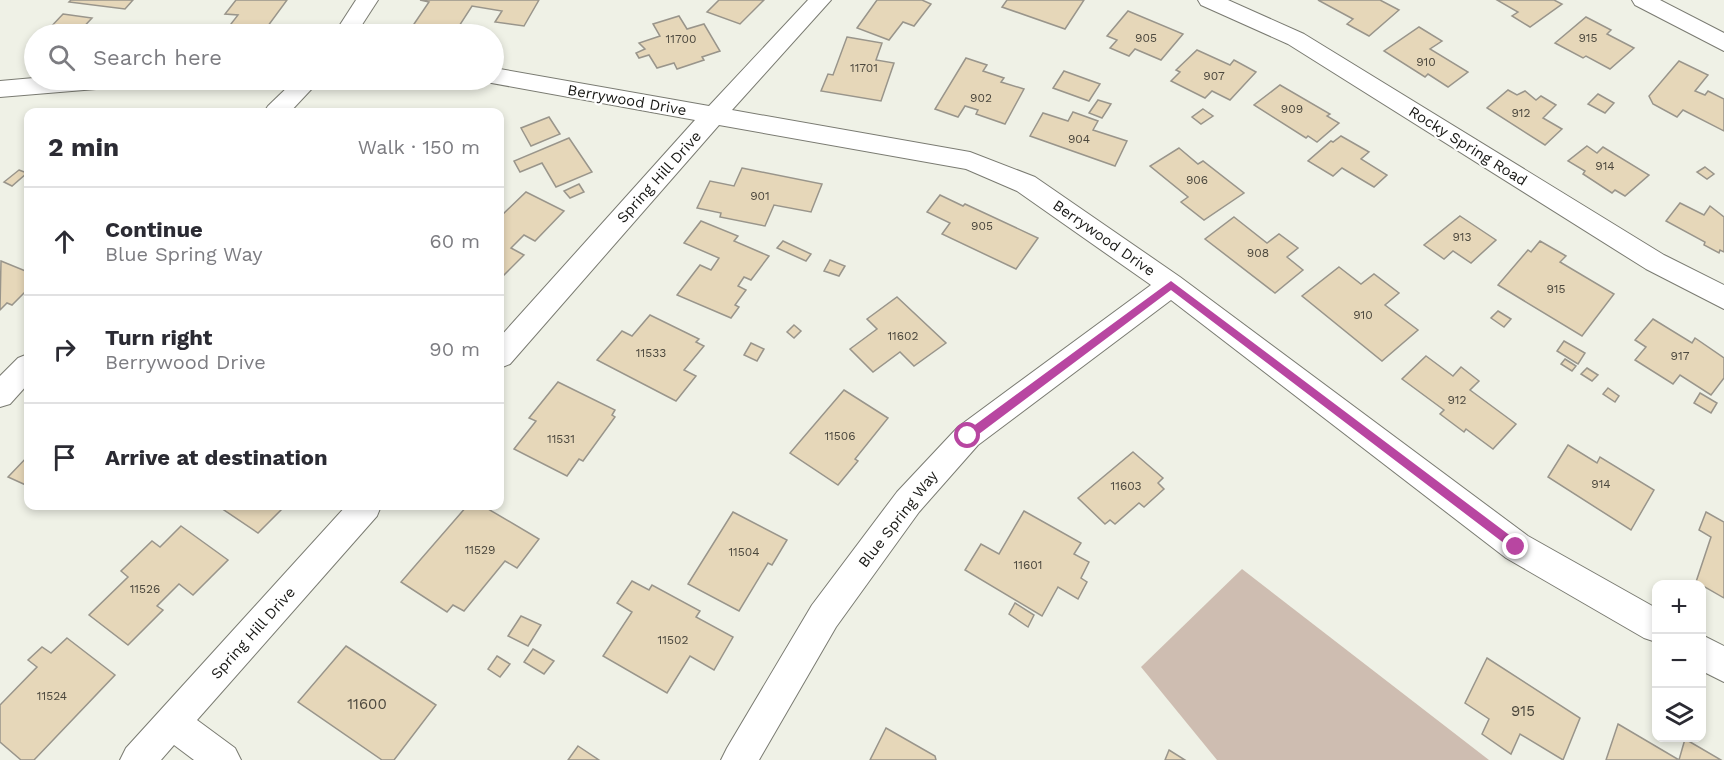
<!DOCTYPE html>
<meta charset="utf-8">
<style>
body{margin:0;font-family:"Work Sans",sans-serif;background:#f7f7f7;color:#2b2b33}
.controls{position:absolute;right:18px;bottom:18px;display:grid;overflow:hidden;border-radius:12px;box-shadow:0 3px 9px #0003}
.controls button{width:54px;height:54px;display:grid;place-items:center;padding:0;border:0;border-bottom:2px solid #e1e1e2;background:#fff;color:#2b2b33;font:30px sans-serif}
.stop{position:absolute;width:18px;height:18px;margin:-14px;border:4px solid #b846a1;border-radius:50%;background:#fff}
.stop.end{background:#b846a1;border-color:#fff;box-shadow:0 2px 6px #0008}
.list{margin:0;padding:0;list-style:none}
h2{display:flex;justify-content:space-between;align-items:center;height:78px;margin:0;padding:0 24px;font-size:26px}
h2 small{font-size:20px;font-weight:400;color:#7c7c81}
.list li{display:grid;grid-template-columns:39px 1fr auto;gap:18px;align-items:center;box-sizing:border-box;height:108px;padding:0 24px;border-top:2px solid #e1e1e2}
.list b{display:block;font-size:22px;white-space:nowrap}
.list p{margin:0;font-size:20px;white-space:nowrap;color:#7c7c81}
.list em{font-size:20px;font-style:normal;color:#7c7c81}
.icon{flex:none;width:33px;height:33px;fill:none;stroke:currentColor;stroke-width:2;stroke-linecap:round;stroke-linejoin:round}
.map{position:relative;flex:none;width:1724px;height:760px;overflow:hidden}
.search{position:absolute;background:#fff;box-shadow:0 3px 9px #0003;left:24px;top:24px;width:480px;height:66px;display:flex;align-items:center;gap:15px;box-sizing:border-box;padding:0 21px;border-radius:33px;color:#7c7c81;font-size:22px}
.panel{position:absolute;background:#fff;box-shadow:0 3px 9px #0003;left:24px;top:108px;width:480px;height:402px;border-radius:12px}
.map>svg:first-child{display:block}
.green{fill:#cebdb1}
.building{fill:#e6d7b9;stroke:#99958b;stroke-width:1.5}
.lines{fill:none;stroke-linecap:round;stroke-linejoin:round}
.street-casing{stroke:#7a7b72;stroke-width:2}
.street{fill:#fff;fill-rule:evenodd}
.route{fill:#b846a1}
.labels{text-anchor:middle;stroke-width:4.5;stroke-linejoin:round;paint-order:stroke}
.number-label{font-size:12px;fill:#4c483e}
.street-label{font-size:15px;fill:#181815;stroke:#fff}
.near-number-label{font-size:15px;fill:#4c483e}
</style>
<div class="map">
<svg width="1724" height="760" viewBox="0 0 1724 760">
<rect width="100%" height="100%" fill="#eff1e6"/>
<!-- green -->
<path class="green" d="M1242 569 1489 760H1217L1141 667Z"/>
<!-- building -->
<g class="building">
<path d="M71 0H133L125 9 69 2Z"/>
<path d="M236 0H287L262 34 224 33 238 15 225 14Z"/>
<path d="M539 0 524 26 495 22 502 11 472 6 454 34 412 27 429 2 420 0Z"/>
<path d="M719 0H764L740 24 707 12Z"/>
<path d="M877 0H922L931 4 914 26 903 22 889 40 857 28Z"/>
<path d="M1007 0H1084L1065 29 1002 7Z"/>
<path d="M1318 0H1380L1399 10 1369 36 1347 24 1353 19Z"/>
<path d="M1497 0H1554L1562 4 1530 27 1512 16 1518 12Z"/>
<path d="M1128 11 1183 34 1161 60 1135 49 1129 56 1110 48 1117 40 1107 36Z"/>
<path d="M63 14 92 18 77 34 46 32Z"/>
<path d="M679 16 687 29 704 24 720 51 702 57 704 60 677 69 674 63 657 68 649 55 639 58 636 53 645 49 639 43 660 36 653 24Z"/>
<path d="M1586 17 1611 30 1607 34 1634 48 1610 69 1586 56 1583 58 1555 43Z"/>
<path d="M1419 27 1442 41 1430 49 1468 72 1448 87 1428 74 1425 77 1384 51Z"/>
<path d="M847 37 882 43 876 60 894 63 881 101 821 91 828 74 833 75Z"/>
<path d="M1197 50 1230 65 1234 60 1256 72 1230 100 1212 91 1205 98 1171 81 1180 72 1176 70Z"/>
<path d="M966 58 987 65 983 71 1004 78 1001 82 1024 89 1005 124 976 114 978 110 965 106 958 117 935 109Z"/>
<path d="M1679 61 1708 75 1695 91 1705 95 1708 91 1724 99V131L1683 110 1677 117 1653 104 1649 96Z"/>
<path d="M1064 71 1100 84 1089 101 1053 88Z"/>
<path d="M1280 85 1330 114 1327 116 1339 123 1317 142 1308 136 1306 138 1254 105Z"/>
<path d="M1508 90 1517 95 1525 91 1536 100 1541 96 1556 105 1543 118 1562 129 1545 145 1487 108Z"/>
<path d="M1598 94 1614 103 1605 113 1588 104Z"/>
<path d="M1098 100 1111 104 1102 118 1089 113Z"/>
<path d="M355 109 382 110 381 112H386H330L332 110 354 111Z"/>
<path d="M1203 109 1213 116 1201 124 1192 117Z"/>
<path d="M1073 112 1098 121 1093 130 1127 141 1115 166 1030 136 1043 113 1068 121Z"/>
<path d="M549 117 560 134 531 146 521 128Z"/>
<path d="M1341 136 1369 152 1361 159 1387 175 1374 187 1342 168 1333 176 1308 161 1331 141 1333 142Z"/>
<path d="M569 138 592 172 556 187 542 163 520 172 514 161Z"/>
<path d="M1587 146 1597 153 1603 147 1649 175 1625 196 1615 190 1612 193 1583 174 1585 171 1568 161Z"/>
<path d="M1179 148 1198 164 1203 161 1244 193 1204 220 1181 202 1188 197 1150 166Z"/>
<path d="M1705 167 1714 174 1707 179 1697 172Z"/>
<path d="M742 168 822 184 811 212 774 205 765 226 720 217 721 213 697 208 710 181 734 186Z"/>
<path d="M19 170 27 173 12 186 4 182Z"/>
<path d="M579 184 584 192 570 198 564 191Z"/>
<path d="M526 192 564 211 535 241 524 235 511 248 524 255 502 277 500 276V214L502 215Z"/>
<path d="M940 195 963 206 965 204 1038 238 1016 269 942 234 950 223 927 212Z"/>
<path d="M1680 203 1704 215 1710 206 1724 217V252L1720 250 1719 253 1704 245 1705 242 1666 221Z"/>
<path d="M1460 216 1496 240 1471 263 1453 251 1444 259 1424 245Z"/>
<path d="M1234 217 1267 243 1279 234 1298 248 1287 257 1303 270 1275 293 1205 239Z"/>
<path d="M701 221 738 236 734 241 769 256 751 280 744 277 738 286 746 290 735 305 739 307 731 318 677 295 700 265 711 270 719 258 684 243Z"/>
<path d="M783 241 811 254 806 261 777 248Z"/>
<path d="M1540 241 1566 256 1560 262 1614 294 1582 336 1498 285 1528 250 1531 252Z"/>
<path d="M830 260 845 266 839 276 824 271Z"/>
<path d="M1 261 28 272V289L12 305 7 303 0 310Z"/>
<path d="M1339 267 1361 284 1374 274 1399 293 1385 305 1418 330 1382 361 1302 296Z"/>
<path d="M897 297 946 343 914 366 900 352 873 372 850 349 877 329 867 319Z"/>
<path d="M1498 311 1511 319 1504 327 1491 318Z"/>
<path d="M650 315 699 339 696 342 704 346 684 370 696 376 676 401 597 360 622 331 632 336Z"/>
<path d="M1653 319 1692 343 1695 338 1724 358V378L1711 395 1680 375 1673 384 1635 360 1646 347 1635 340Z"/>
<path d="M794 325 801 331 794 338 787 332Z"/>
<path d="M1564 341 1585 353 1578 364 1557 351Z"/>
<path d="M751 343 764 349 757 361 744 355Z"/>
<path d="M1426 356 1453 376 1461 367 1479 381 1470 390 1516 424 1493 449 1466 429 1464 432 1440 414 1444 410 1402 379Z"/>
<path d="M1565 359 1576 366 1572 371 1561 364Z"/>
<path d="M1587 368 1598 375 1592 381 1581 374Z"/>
<path d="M558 382 615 410 612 415 615 417 583 461 579 459 567 476 514 449 536 421 529 418Z"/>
<path d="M1608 388 1619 396 1615 402 1603 394Z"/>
<path d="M844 390 888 418 855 459 858 461 838 485 790 453Z"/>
<path d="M1700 393 1717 403 1711 413 1694 403Z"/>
<path d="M1568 445 1597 463 1600 457 1654 490 1631 530 1548 477Z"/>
<path d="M1133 452 1163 478 1158 483 1164 489 1144 507 1139 503 1115 524 1110 520 1105 524 1078 498Z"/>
<path d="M28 456V486L8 477Z"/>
<path d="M218 506H285L258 533Z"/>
<path d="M467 506H483L539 539 517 568 505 561 464 611 453 605 447 612 401 582Z"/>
<path d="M1024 511 1081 543 1074 554 1089 562 1081 578 1087 582 1078 599 1058 587 1042 616 965 570 981 544 999 554Z"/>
<path d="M733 512 787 540 772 565 768 563 739 611 688 584Z"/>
<path d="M1706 512 1724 522V598L1696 582 1711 537 1699 530Z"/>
<path d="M181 526 228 560 193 595 179 584 157 606 163 610 128 645 89 615 128 577 121 571 152 541 160 547Z"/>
<path d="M632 581 649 590 652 585 700 611 696 617 733 637 714 670 690 656 667 693 603 656 632 612 617 603Z"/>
<path d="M1015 603 1034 615 1028 627 1009 614Z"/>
<path d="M521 616 541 625 528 646 508 636Z"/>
<path d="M67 638 115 675 34 760H21L0 742V705L37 667 28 660 42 647 51 653Z"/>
<path d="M346 646 436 705 394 760H382L298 702Z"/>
<path d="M533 649 554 661 544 674 524 662Z"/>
<path d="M497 656 510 664 500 677 488 669Z"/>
<path d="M1487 658 1580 718 1563 760 1520 734 1511 754 1482 734 1489 719 1465 703Z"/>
<path d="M1618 724 1679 760 1685 739 1721 760H1606Z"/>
<path d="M886 728 935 756 936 760H870Z"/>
<path d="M578 746 599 760H568Z"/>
<path d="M1169 750 1185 760H1165Z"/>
</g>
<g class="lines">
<defs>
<g id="street">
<path d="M356 0H378L356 34H334Z"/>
<path d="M808 0H831L732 110 970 152 1035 177 1180 277 1528 536 1656 608V642L1644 638 1506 558 1171 300 978 445 919 512 836 627 759 760H721L727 748 812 605 897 492 958 427 1151 285 1017 191 966 169 719 125 510 364 500 368V337L695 120 486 82 485 80H494V68L709 106Z"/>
<path d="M1198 0H1228L1304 34 1664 255 1724 285V309L1646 269 1288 44 1201 5Z"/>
<path d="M1632 0H1660L1724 33V51L1635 5Z"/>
<path d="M34 78V80H120L116 86 108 88 0 97V81Z"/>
<path d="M295 80H320L290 112H264L268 106Z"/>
<path d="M28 354V384L10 404 0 407V376L18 358Z"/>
<path d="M346 506H381L377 516 197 720 235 748 241 760H194L174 745 161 760H120L126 748Z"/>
<path d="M1702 635 1724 646V682L1702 671Z"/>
</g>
</defs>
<!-- street casing -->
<use href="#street" class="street-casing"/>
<!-- street -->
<use href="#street" class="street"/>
</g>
<!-- route -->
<path class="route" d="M1171 281 1520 543V550H1513L1171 290 971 440H964V433Z"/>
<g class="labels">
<!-- number labels -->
<g class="number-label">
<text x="1146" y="42">905</text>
<text x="1588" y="42">915</text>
<text x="681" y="43">11700</text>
<text x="1426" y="66">910</text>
<text x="864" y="72">11701</text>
<text x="1214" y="80">907</text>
<text x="981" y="102">902</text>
<text x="1292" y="113">909</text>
<text x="1521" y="117">912</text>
<text x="1079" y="143">904</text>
<text x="1605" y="170">914</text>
<text x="1197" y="184">906</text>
<text x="760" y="200">901</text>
<text x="982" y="230">905</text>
<text x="1462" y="241">913</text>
<text x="1258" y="257">908</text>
<text x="1556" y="293">915</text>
<text x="1363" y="319">910</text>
<text x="903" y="340">11602</text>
<text x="651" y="357">11533</text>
<text x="1680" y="360">917</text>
<text x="1457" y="404">912</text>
<text x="840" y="440">11506</text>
<text x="561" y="443">11531</text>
<text x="1601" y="488">914</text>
<text x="1126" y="490">11603</text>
<text x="480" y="554">11529</text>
<text x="744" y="556">11504</text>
<text x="1028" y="569">11601</text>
<text x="145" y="593">11526</text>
<text x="673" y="644">11502</text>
<text x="52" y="700">11524</text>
</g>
<!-- street labels -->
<g class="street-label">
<text transform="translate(627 100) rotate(10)" y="5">Berrywood Drive</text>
<text transform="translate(1468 146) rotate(32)" y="5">Rocky Spring Road</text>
<text transform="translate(659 177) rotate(-48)" y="5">Spring Hill Drive</text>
<text transform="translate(1104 238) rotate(35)" y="5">Berrywood Drive</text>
<text transform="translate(898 519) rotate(-52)" y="5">Blue Spring Way</text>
<text transform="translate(253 633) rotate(-48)" y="5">Spring Hill Drive</text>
</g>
<!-- near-number labels -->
<g class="near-number-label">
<text x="367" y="709">11600</text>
<text x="1523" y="716">915</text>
</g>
</g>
</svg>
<div class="controls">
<button>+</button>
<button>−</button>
<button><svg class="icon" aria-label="layers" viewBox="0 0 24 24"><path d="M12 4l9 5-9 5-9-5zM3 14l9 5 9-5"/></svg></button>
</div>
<div class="stop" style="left:968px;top:436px"></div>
<div class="stop end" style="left:1516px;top:547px"></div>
<div class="search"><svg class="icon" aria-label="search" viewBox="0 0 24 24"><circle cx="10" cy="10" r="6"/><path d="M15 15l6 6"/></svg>Search here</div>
<section class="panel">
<h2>2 min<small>Walk · 150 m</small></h2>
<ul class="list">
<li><svg class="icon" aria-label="ahead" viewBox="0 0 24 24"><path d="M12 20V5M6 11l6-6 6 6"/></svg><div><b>Continue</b><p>Blue Spring Way</p></div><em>60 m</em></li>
<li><svg class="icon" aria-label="right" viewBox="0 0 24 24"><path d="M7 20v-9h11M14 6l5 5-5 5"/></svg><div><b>Turn right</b><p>Berrywood Drive</p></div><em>90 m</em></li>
<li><svg class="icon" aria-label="arrive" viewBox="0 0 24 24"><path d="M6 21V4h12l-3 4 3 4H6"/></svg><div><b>Arrive at destination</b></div></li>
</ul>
</section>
</div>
